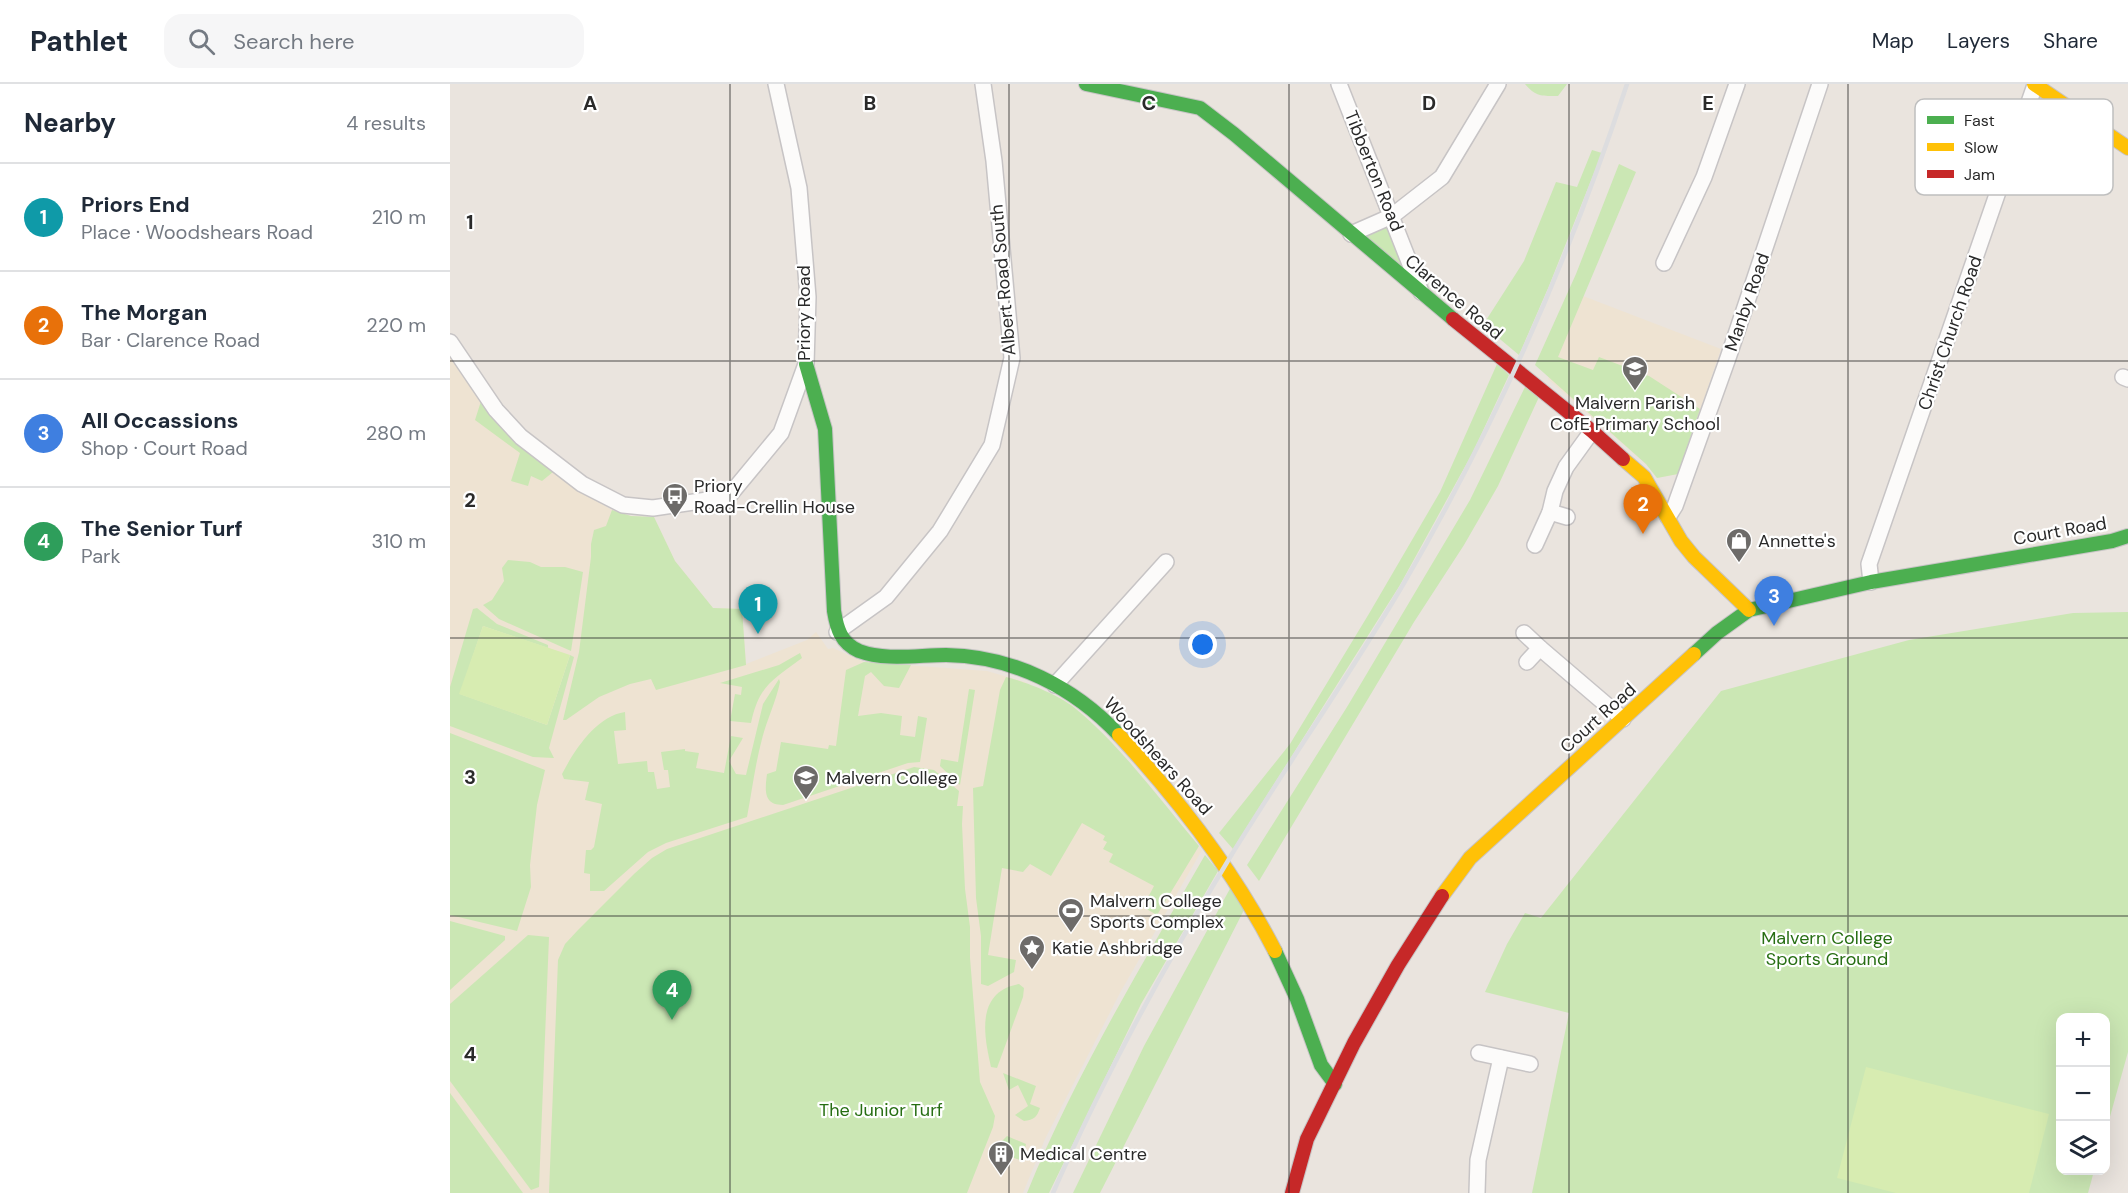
<!DOCTYPE html>
<meta charset="utf-8">
<style>
body{margin:0;font-family:"DM Sans",sans-serif;background:#f6f6f7;color:#1f2937}
.controls{position:absolute;right:18px;bottom:18px;display:grid;overflow:hidden;border-radius:12px;box-shadow:0 6px 24px #0002}
.controls button{width:54px;height:54px;display:grid;place-items:center;padding:0;border:0;border-bottom:2px solid #e0e1e3;background:#fff;color:#1f2937;font:30px sans-serif}
.you{position:absolute;left:753px;top:561px;width:21px;height:21px;margin:-15px;border:4px solid #fff;border-radius:50%;background:#1a73e8;box-shadow:0 0 0 9px #1a73e833}
.badge{display:grid;place-items:center;width:39px;height:39px;border-radius:50%;background:#6d6b69;color:#fff;font-size:20px;font-weight:700}
.pin{position:absolute;translate:-50% -50px;filter:drop-shadow(0 2px 3px #0008)}
.pin::after{content:'';position:absolute;top:32px;width:21px;height:18px;background:inherit;clip-path:polygon(0 0,100% 0,50% 100%)}
.list{margin:0;padding:0;list-style:none}
h2{display:flex;justify-content:space-between;align-items:center;height:78px;margin:0;padding:0 24px;font-size:26px}
h2 small{font-size:20px;font-weight:400;color:#747a83}
.list li{display:grid;grid-template-columns:39px 1fr auto;gap:18px;align-items:center;box-sizing:border-box;height:108px;padding:0 24px;border-top:2px solid #e0e1e3}
.list b{display:block;font-size:22px;white-space:nowrap}
.list p{margin:0;font-size:20px;white-space:nowrap;color:#747a83}
.list em{font-size:20px;font-style:normal;color:#747a83}
.icon{flex:none;width:33px;height:33px;fill:none;stroke:currentColor;stroke-width:2;stroke-linecap:round;stroke-linejoin:round}
.map{position:relative;flex:none;width:1678px;height:1109px;overflow:hidden}
header{display:flex;align-items:center;gap:36px;box-sizing:border-box;height:84px;padding:0 30px;background:#fff;border-bottom:2px solid #e0e1e3}
header strong{font-size:28px}
nav{display:flex;gap:33px;margin-inline-start:auto;font-size:21px}
.search{width:420px;height:54px;background:#f6f6f7;display:flex;align-items:center;gap:15px;box-sizing:border-box;padding:0 21px;border-radius:18px;color:#747a83;font-size:22px}
main{display:flex}
aside{flex:1;background:#fff}
.map>svg:first-child{display:block}
.education{fill:#eee3d2}
.green{fill:#cbe7b4}
.pitch{fill:#d7ecb1}
.lines{fill:none;stroke-linecap:round;stroke-linejoin:round}
.street-casing{stroke:#c7c4c5;stroke-width:18}
.fast-casing{stroke:#c7c4c5;stroke-width:16}
.slow-casing{stroke:#c7c4c5;stroke-width:16}
.jam-casing{stroke:#c7c4c5;stroke-width:16}
.street{stroke:#fcfbfa;stroke-width:15}
.fast{stroke:#4caf50;stroke-width:14}
.slow{stroke:#ffc107;stroke-width:14}
.jam{stroke:#c62828;stroke-width:14}
.rail{stroke:#dddddf;stroke-width:4.5}
.grid{fill:none;stroke:#2a2a2a;stroke-width:1.5;stroke-opacity:0.55}
.labels{text-anchor:middle;stroke-width:4.5;stroke-linejoin:round;paint-order:stroke}
.street-label{font-size:18px;fill:#2a2a2a;stroke:#fff}
.poi-label{font-size:18px;fill:#2a2a2a;stroke:#fff;text-anchor:start}
.park-label{font-size:18px;fill:#276e13;stroke:#fff}
.key{fill:#fff;stroke:#bfbfbf;stroke-width:1.5}
.key-label{font-size:16px;fill:#2a2a2a}
.grid-label{font-size:20px;text-anchor:middle;font-weight:bold;fill:#2a2a2a;stroke:#fff;stroke-width:4.5;stroke-linejoin:round;paint-order:stroke}
</style>
<header>
<strong>Pathlet</strong>
<div class="search"><svg class="icon" aria-label="search" viewBox="0 0 24 24"><circle cx="10" cy="10" r="6"/><path d="M15 15l6 6"/></svg>Search here</div>
<nav><a>Map</a><a>Layers</a><a>Share</a></nav>
</header>
<main>
<aside>
<h2>Nearby<small>4 results</small></h2>
<ul class="list">
<li><span class="badge" style="background:#0f9aa8">1</span><div><b>Priors End</b><p>Place · Woodshears Road</p></div><em>210 m</em></li>
<li><span class="badge" style="background:#e8710a">2</span><div><b>The Morgan</b><p>Bar · Clarence Road</p></div><em>220 m</em></li>
<li><span class="badge" style="background:#3f7fe0">3</span><div><b>All Occassions</b><p>Shop · Court Road</p></div><em>280 m</em></li>
<li><span class="badge" style="background:#2e9e5b">4</span><div><b>The Senior Turf</b><p>Park</p></div><em>310 m</em></li>
</ul>
</aside>
<div class="map">
<svg width="1678" height="1109" viewBox="0 0 1678 1109">
<rect width="100%" height="100%" fill="#eae4de"/>
<!-- education -->
<g class="education">
<path d="M1133 212 1271 265 1228 390 1207 394 1196 380 1098 295Z"/>
<path d="M0 270 77 367 120 401 162 426 181 432 204 433 225 477 263 524 292 525 296 580 357 556 366 548 378 565 383 564 414 578 537 587 575 598 673 672 752 766 671 907 595 1055 573 1109H0Z"/>
</g>
<!-- green -->
<g class="green">
<path d="M1075 0H1117L1108 12C1092 12 1086 13 1075 0Z"/>
<path d="M1142 66 1152 69 1099 202 1069 271 1033 241 1074 177 1106 98 1127 103Z"/>
<path d="M1169 80 1186 88 1108 273 1143 286 1149 273 1199 292 1250 325 1228 390 1207 394 1196 380 1085 281 1126 190Z"/>
<path d="M938 141 952 183 912 152Z"/>
<path d="M1047 280 1059 291 1023 368 950 501 783 765 769 749 840 660 920 528 990 408Z"/>
<path d="M1075 303 1089 313 1048 402 1014 461 964 538 809 797 797 781 897 623 1020 416Z"/>
<path d="M32 314 77 367 103 388 92 397 81 392 78 402 61 397 70 369 25 336Z"/>
<path d="M162 426 181 432 204 433 225 477 263 524 292 525 296 581 206 606 201 595 180 600 149 613 116 636H113L129 568 141 473V460L144 446 156 442Z"/>
<path d="M58 476 80 478 91 483H115L133 488 121 567 49 535 33 521 42 516 54 497 52 484Z"/>
<path d="M27 524 47 540 98 561V564L33 542 10 610 97 641 120 571 124 573 99 664 104 674 83 673 0 642V603L23 525Z"/>
<path d="M1678 528V968L1656 1047V934H1610V1086L1644 1087 1638 1109H1082L1119 929 1035 908 1057 860 1075 829 1091 834 1271 607 1459 556 1623 529Z"/>
<path d="M350 569 352 574C323 596 309 601 301 639L280 637 285 610 291 611 292 603 270 599 329 581Z"/>
<path d="M414 578 461 581 449 604 434 602 421 588 415 592 408 632 431 629 452 632 450 651 465 653 468 632 477 634 470 678 458 679 333 721C313 721 315 706 317 690L326 687 331 658 378 665 379 661 386 662 396 586Z"/>
<path d="M556 593C576 598 611 612 626 625 673 664 710 716 749 762L707 831 693 823 704 802 659 778 663 770 653 765 657 758 653 756 655 752 632 739 601 792 580 780 573 788 552 784 538 871 566 876 564 888 538 902 531 900V852L526 814 523 704 533 702 550 606Z"/>
<path d="M329 595 330 598C326 618 317 635 312 655 305 681 302 707 297 733L216 759 198 768 154 807H140V790L134 789 136 766H141L144 763 152 720 135 716 139 698 114 695 112 690C124 667 146 632 175 628L176 646 164 647 168 680 197 677 198 688H204L207 705 220 703 218 686H214L211 668 235 665V667L249 669 246 684 274 689 281 652 293 654 279 677 286 690 296 691 313 620Z"/>
<path d="M519 605 525 606 510 701 490 682 491 675 508 678Z"/>
<path d="M0 649 95 686 87 721 80 781 81 803 67 847 0 831Z"/>
<path d="M464 683 484 686 509 707 507 722H513L512 740 515 805 520 843V874L530 998 545 1032 543 1043 517 1109H99L108 876 115 860 128 846 184 790 202 774 217 765Z"/>
<path d="M755 771 768 787 691 920 599 1109H577C625 991 692 881 755 771Z"/>
<path d="M782 801 796 822 650 1109H623L694 962Z"/>
<path d="M0 837 55 852V856L0 906Z"/>
<path d="M78 851 99 853 89 1103 81 1106 0 997V920Z"/>
<path d="M569 900 574 904 573 913 547 984 541 983C534 952 525 908 569 900Z"/>
<path d="M553 989 586 1002 580 1020 590 1024C587 1033 584 1036 574 1037L565 1031 578 1022 568 1001 559 1006Z"/>
<path d="M0 1009 73 1109H0Z"/>
<path d="M557 1052 576 1060 572 1077 547 1067 551 1058Z"/>
</g>
<!-- pitch -->
<g class="pitch">
<path d="M33 542 120 571 97 641 9 610Z"/>
<path d="M1416 983 1599 1030 1579 1109H1446L1387 1094Z"/>
</g>
<g class="lines">
<defs>
<g id="street">
<path d="M889 0 971 208"/>
<path d="M901 150 942 132 992 93 1048 0"/>
<path d="M1214 179 1254 93 1287 0"/>
<path d="M0 258 46 326 71 353 132 400 173 421 203 424 278 413 331 349 356 280 358 213 349 104 326 0"/>
<path d="M1673 293 1678 295"/>
<path d="M1100 428 1117 433"/>
<path d="M1218 433 1225 422 1278 274 1370 0"/>
<path d="M1085 461 1100 428 1105 407 1116 383 1142 347"/>
<path d="M1421 498 1419 480 1585 1"/>
<path d="M387 548 436 513 490 447 542 361 562 274 544 77 533 0"/>
<path d="M1074 549 1090 564 1173 635"/>
<path d="M1077 578 1090 564"/>
<path d="M605 601 716 478"/>
<path d="M1029 969 1080 980"/>
<path d="M1027 1109 1028 1076 1051 974"/>
</g>
<g id="fast">
<path d="M636 0 750 24 784 50 1003 235"/>
<path d="M356 280 375 345 384 527C387 545 391 559 409 567 436 577 468 571 496 571 563 572 624 603 669 651"/>
<path d="M1244 570 1267 549 1299 526 1421 498 1662 457 1678 452"/>
<path d="M825 867 847 915 871 981 885 1000"/>
</g>
<g id="slow">
<path d="M1584 0 1678 64"/>
<path d="M1173 375 1194 393 1231 457 1244 473 1299 526"/>
<path d="M669 651C730 717 784 787 825 867"/>
<path d="M992 812 1020 774 1244 570"/>
</g>
<g id="jam">
<path d="M1003 235 1142 347 1173 375"/>
<path d="M842 1109 857 1055 904 959 948 881 992 812"/>
</g>
</defs>
<!-- street casing -->
<use href="#street" class="street-casing"/>
<!-- fast casing -->
<use href="#fast" class="fast-casing"/>
<!-- slow casing -->
<use href="#slow" class="slow-casing"/>
<!-- jam casing -->
<use href="#jam" class="jam-casing"/>
<!-- street -->
<use href="#street" class="street"/>
<!-- fast -->
<use href="#fast" class="fast"/>
<!-- slow -->
<use href="#slow" class="slow"/>
<!-- jam -->
<use href="#jam" class="jam"/>
<!-- rail -->
<path class="rail" d="M603 1109C654 992 716 879 782 770 838 679 900 591 954 499 1046 341 1120 173 1177 0"/>
</g>
<!-- grid -->
<path class="grid" d="M280 0V1109M559 0V1109M839 0V1109M1119 0V1109M1398 0V1109M0 277H1678M0 554H1678M0 832H1678"/>
<!-- icons -->
<defs>
<symbol id="school-pin" viewBox="-11 -11 22 30"><path d="M0 17L-7.5 6A9.5 9.5 0 1 1 7.5 6Z" fill="#6d6b69" stroke="#fff"/><path d="M0-5L7-2L0 1L-7-2ZM-4 1L0 2.5L4 1V4Q0 6-4 4Z" fill="#fff"/></symbol>
<symbol id="bus-pin" viewBox="-11 -11 22 30"><path d="M0 17L-7.5 6A9.5 9.5 0 1 1 7.5 6Z" fill="#6d6b69" stroke="#fff"/><path d="M-5-6H5V4H4V6H2V4H-2V6H-4V4H-5ZM-3.5-4V0h7V-4ZM-3.5 1.2v1.5H-2V1.2ZM2 1.2v1.5H3.5V1.2Z" fill="#fff"/></symbol>
<symbol id="shop-pin" viewBox="-11 -11 22 30"><path d="M0 17L-7.5 6A9.5 9.5 0 1 1 7.5 6Z" fill="#6d6b69" stroke="#fff"/><path d="M-5-2.5h2.3a2.7 3.5 0 0 1 5.4 0H5L5.5 6h-11ZM-1.5-2.5h3a1.5 2.3 0 0 0-3 0Z" fill="#fff"/></symbol>
<symbol id="stadium-pin" viewBox="-11 -11 22 30"><path d="M0 17L-7.5 6A9.5 9.5 0 1 1 7.5 6Z" fill="#6d6b69" stroke="#fff"/><path d="M0-5a6.5 5 0 1 0 0 10a6.5 5 0 1 0 0-10ZM-3.5-1.8h7v3.6h-7Z" fill="#fff"/></symbol>
<symbol id="sight-pin" viewBox="-11 -11 22 30"><path d="M0 17L-7.5 6A9.5 9.5 0 1 1 7.5 6Z" fill="#6d6b69" stroke="#fff"/><path d="M0-6L1.8-2.2L6-1.7L2.9 1.2L3.7 5.4L0 3.3L-3.7 5.4L-2.9 1.2L-6-1.7L-1.8-2.2Z" fill="#fff"/></symbol>
<symbol id="building-pin" viewBox="-11 -11 22 30"><path d="M0 17L-7.5 6A9.5 9.5 0 1 1 7.5 6Z" fill="#6d6b69" stroke="#fff"/><path d="M-4-6H4V6H1V3H-1V6H-4ZM-2.5-4.3h1.7v1.8h-1.7ZM.8-4.3h1.7v1.8H.8ZM-2.5-1h1.7V.8h-1.7ZM.8-1h1.7V.8H.8Z" fill="#fff"/></symbol>
</defs>
<g fill-rule="evenodd">
<use href="#school-pin" x="1170" y="270" width="30" height="40"/>
<use href="#bus-pin" x="210" y="397" width="30" height="40"/>
<use href="#shop-pin" x="1274" y="442" width="30" height="40"/>
<use href="#school-pin" x="341" y="679" width="30" height="40"/>
<use href="#stadium-pin" x="606" y="812" width="30" height="40"/>
<use href="#sight-pin" x="567" y="849" width="30" height="40"/>
<use href="#building-pin" x="536" y="1055" width="30" height="40"/>
</g>
<g class="labels">
<!-- street labels -->
<g class="street-label">
<text transform="translate(924 87) rotate(68)" y="6">Tibberton Road</text>
<text transform="translate(553 196) rotate(-95)" y="6">Albert Road South</text>
<text transform="translate(1004 213) rotate(40)" y="6">Clarence Road</text>
<text transform="translate(1297 218) rotate(-71)" y="6">Manby Road</text>
<text transform="translate(354 229) rotate(-90)" y="6">Priory Road</text>
<text transform="translate(1500 249) rotate(-71)" y="6">Christ Church Road</text>
<text transform="translate(1610 447) rotate(-10)" y="6">Court Road</text>
<text transform="translate(1148 634) rotate(-42)" y="6">Court Road</text>
<text transform="translate(708 672) rotate(48)" y="6">Woodshears Road</text>
</g>
<!-- poi labels -->
<g class="poi-label">
<text x="1185" y="325" text-anchor="middle">Malvern Parish<tspan x="1185" dy="21">CofE Primary School</tspan></text>
<text x="244" y="408">Priory<tspan x="244" dy="21">Road-Crellin House</tspan></text>
<text x="1308" y="463">Annette's</text>
<text x="376" y="700">Malvern College</text>
<text x="640" y="823">Malvern College<tspan x="640" dy="21">Sports Complex</tspan></text>
<text x="602" y="870">Katie Ashbridge</text>
<text x="570" y="1076">Medical Centre</text>
</g>
<!-- park labels -->
<g class="park-label">
<text x="1377" y="860">Malvern College<tspan x="1377" dy="21">Sports Ground</tspan></text>
<text x="431" y="1032">The Junior Turf</text>
</g>
</g>
<!-- legend -->
<rect x="1465" y="15" width="198" height="96" rx="9" class="key"/>
<rect x="1477" y="32" width="27" height="8" fill="#4caf50"/>
<rect x="1477" y="59" width="27" height="8" fill="#ffc107"/>
<rect x="1477" y="86" width="27" height="8" fill="#c62828"/>
<g class="key-label">
<text x="1514" y="42">Fast</text>
<text x="1514" y="69">Slow</text>
<text x="1514" y="96">Jam</text>
</g>
<g class="grid-label">
<text x="140" y="26">A</text>
<text x="420" y="26">B</text>
<text x="699" y="26">C</text>
<text x="979" y="26">D</text>
<text x="1258" y="26">E</text>
<text x="20" y="145">1</text>
<text x="20" y="423">2</text>
<text x="20" y="700">3</text>
<text x="20" y="977">4</text>
</g>
</svg>
<div class="controls">
<button>+</button>
<button>−</button>
<button><svg class="icon" aria-label="layers" viewBox="0 0 24 24"><path d="M12 4l9 5-9 5-9-5zM3 14l9 5 9-5"/></svg></button>
</div>
<div class="you"></div>
<div class="pin badge" style="left:308px;top:550px;background:#0f9aa8">1</div>
<div class="pin badge" style="left:1193px;top:450px;background:#e8710a">2</div>
<div class="pin badge" style="left:1324px;top:542px;background:#3f7fe0">3</div>
<div class="pin badge" style="left:222px;top:936px;background:#2e9e5b">4</div>
</div>
</main>
